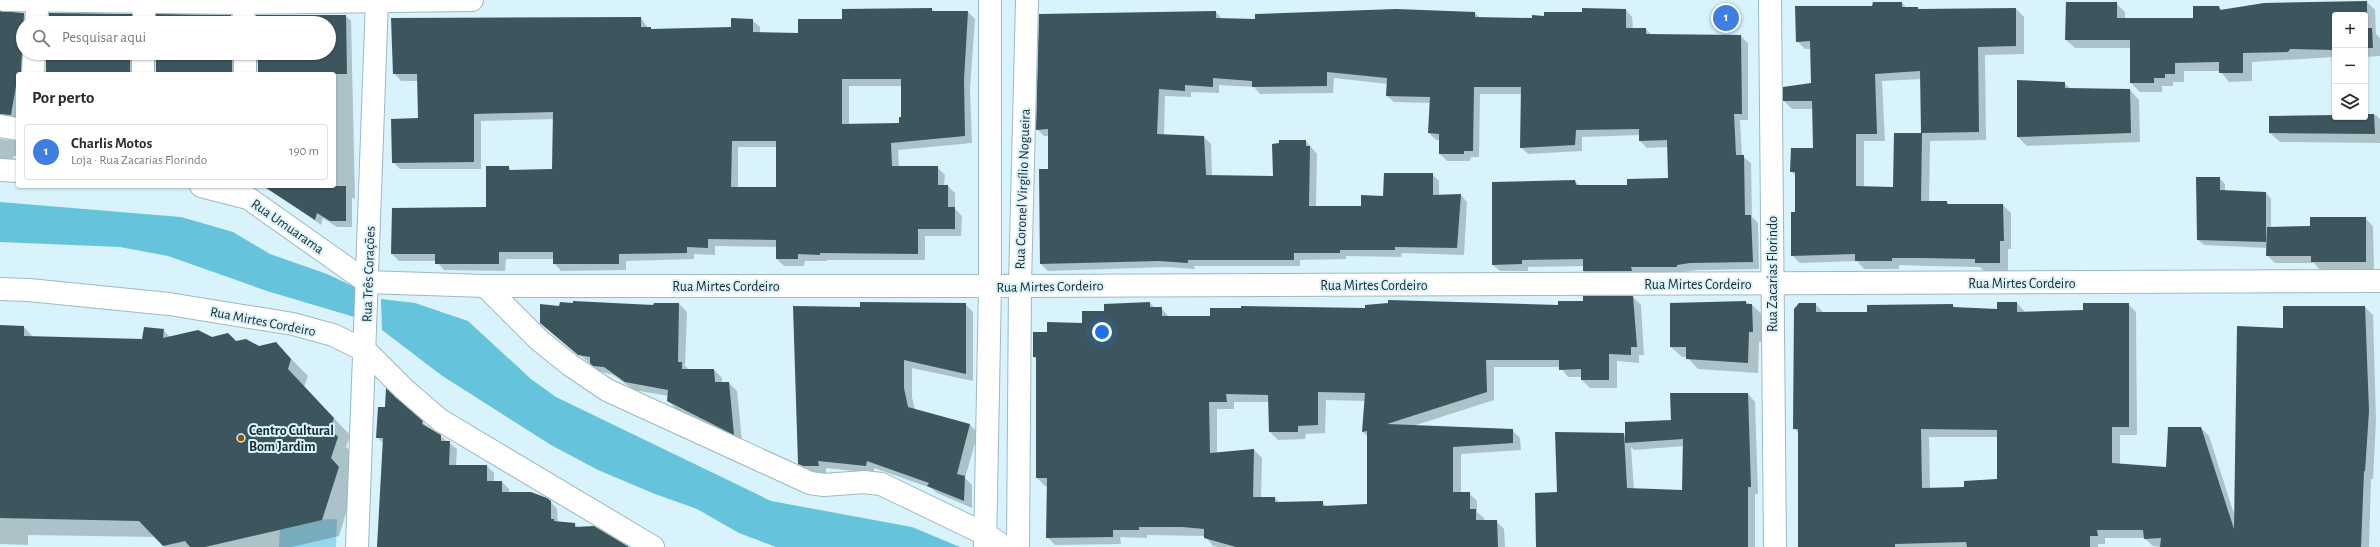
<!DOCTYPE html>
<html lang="pt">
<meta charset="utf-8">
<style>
body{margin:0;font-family:"Alegreya Sans",sans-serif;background:#f2f2f3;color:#2b2b33}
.controls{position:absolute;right:12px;top:12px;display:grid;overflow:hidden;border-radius:4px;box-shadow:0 1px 3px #0004}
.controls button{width:36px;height:36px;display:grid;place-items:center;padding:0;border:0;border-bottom:1px solid #e1e1e2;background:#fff;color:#2b2b33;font:20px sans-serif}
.you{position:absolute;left:1102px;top:332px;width:14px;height:14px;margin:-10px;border:3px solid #fff;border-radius:50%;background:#1a73e8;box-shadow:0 0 0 6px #1a73e833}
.badge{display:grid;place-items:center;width:26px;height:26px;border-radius:50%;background:#111827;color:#fff;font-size:13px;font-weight:700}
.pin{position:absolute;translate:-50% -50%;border:2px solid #fff;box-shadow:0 1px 4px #0006}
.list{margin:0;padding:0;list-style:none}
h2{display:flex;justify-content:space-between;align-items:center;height:52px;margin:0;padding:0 16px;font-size:17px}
h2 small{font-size:13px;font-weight:400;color:#7c7c81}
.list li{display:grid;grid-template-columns:26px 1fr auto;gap:12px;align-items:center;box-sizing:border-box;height:56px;margin:0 8px 8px;padding:0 8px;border:1px solid #e1e1e2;border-radius:4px}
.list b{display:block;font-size:15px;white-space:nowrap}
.list p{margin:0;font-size:13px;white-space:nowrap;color:#7c7c81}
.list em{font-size:13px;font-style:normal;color:#7c7c81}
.icon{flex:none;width:22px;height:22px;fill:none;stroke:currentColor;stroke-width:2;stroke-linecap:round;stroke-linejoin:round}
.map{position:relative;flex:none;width:2380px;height:547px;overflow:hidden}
.search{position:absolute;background:#fff;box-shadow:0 1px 3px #0004;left:16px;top:16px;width:320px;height:44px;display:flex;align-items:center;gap:10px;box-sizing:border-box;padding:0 14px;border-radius:22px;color:#7c7c81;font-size:15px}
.panel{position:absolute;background:#fff;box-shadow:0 1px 3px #0004;left:16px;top:72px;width:320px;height:116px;border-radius:4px}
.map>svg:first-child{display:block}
.green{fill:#96d8eb}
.water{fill:#65c3dc}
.shadow{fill:#0003;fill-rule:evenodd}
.building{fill:#3d555c;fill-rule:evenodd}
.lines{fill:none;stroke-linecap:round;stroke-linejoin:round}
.minor-casing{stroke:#9eb9c0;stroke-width:24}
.minor{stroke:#fff;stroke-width:22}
.poi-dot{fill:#8b5505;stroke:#d8f3fb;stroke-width:1.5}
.labels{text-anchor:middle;stroke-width:4;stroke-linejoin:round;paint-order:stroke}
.street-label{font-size:14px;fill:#222c2f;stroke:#d8f3fb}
.poi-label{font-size:14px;font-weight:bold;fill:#222c2f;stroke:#d8f3fb;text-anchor:start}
</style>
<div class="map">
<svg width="2380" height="547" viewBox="0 0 2380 547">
<rect width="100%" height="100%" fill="#d8f3fb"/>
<!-- green -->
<path class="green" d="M337 519 336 547H279L280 521Z"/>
<!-- water -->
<g class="water">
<path d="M0 202 181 217 233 232 270 254 327 274 359 289 361 319 267 291 168 256 120 247 0 242Z"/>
<path d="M381 299 415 303 468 321 531 379 556 397 771 501 912 527 960 547H776L739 533 697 509 655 494 598 470 551 445 441 375 382 330Z"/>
</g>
<!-- shadow -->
<g class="shadow">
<path d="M2367 2 2375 10 2376 34 2380 38V56L2365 57V15H2335V57L2252 62V81L2229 82 2220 71H2184V82H2173V86H2162V92H2140L2131 83V48H2075L2066 40 2116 3 2125 12V19H2194L2219 7 2222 11Z"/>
<path d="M1902 3 1907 8H1918L1920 10 2016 9 2024 17V54L1985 55 1986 140 1930 141 1929 202H1947L1950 205H2003L2011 213V249H2008V271H1984L1980 267 1928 266 1899 265V269H1864L1857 261 1800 263 1792 255 1796 213V176L1791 171 1814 149 1813 109H1792L1784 101V88L1812 84 1811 49H1805L1797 41 1873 7ZM1921 79 1922 134H1895L1894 188H1864V141H1885L1882 81Z"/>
<path d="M932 9 935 12H968L975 19 970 88 972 143 898 150 899 167H937L945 175 944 186H948L955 193V209L962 216 961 236H925V260H827V261H805L804 266H784L777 259V247L715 246V255L694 254V259L626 261V270L561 271 554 263V259H506L505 271 444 270 436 261H399L392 254 487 208 508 167 512 171 553 170 554 119 481 121V169H400L393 162 419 119 418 81H401L394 73 641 18 648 28 653 30 732 28 752 20 760 27V33L799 34 843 20V10ZM849 86H902V117L900 124 849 125ZM738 147H777V188H738Z"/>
<path d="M1626 10 1632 17 1633 29H1646L1652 35 1741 36 1748 43V120H1740L1742 156 1751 163 1752 217 1758 223 1759 269 1697 270 1683 272V274L1591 278 1584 271V266L1528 267V271H1500L1493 265 1575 181 1580 186H1628L1669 179V147L1647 148 1640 141V135L1582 137V151L1528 154 1521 147 1522 94H1480L1479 157H1471L1470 161H1447L1440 154V140H1436L1429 133 1430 103 1394 102 1387 96 1388 84 1334 78 1333 93 1260 94 1254 87 1219 85V93L1191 92V97L1165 96 1164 135 1204 137 1211 144 1212 176 1274 177 1306 141 1317 154 1316 207H1362L1432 174 1439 181V195H1461L1467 202 1464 255 1402 253 1401 257 1346 256V259L1300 260V266H1194L1195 269 1167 267 1048 271 1041 264 1040 170H1049V136H1044L1037 129 1216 12 1222 19 1256 20 1475 13 1480 18 1533 19Z"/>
<path d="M0 12 24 14 30 20V23H23V53L27 74H18V121L0 122Z"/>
<path d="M345 15 351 21 355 199 352 198V227H337L323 218 321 225 284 199 285 186H334V74H258L257 53H329V23H256Z"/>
<path d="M231 16 237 23H156Z"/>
<path d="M46 53H140L137 74H46Z"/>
<path d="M155 53H240L239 74H156Z"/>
<path d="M2064 83 2071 89 2130 90 2139 100 2140 142 2027 146 2018 137Z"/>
<path d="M2365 115H2376L2380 119V143L2280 142 2270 133 2335 116 2365 117Z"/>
<path d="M0 139 18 141V156H14L11 164 0 165Z"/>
<path d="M2219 178 2225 184V191L2266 193 2271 199V228L2311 227 2365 218 2373 226 2374 270H2320L2314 263H2275L2267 255V248L2204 245 2198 240Z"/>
<path d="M1633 297 1641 305 1644 355H1639V363L1617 361V388H1590L1582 380V377H1568L1560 367H1494V400L1413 426 1512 430 1520 438 1521 450 1461 454V493H1469L1477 501V512L1484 518V521H1496L1504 529 1505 547H1218L1213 546 1205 536 1147 535V538L1120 537 1121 544 1055 545 1047 537 1048 486H1045L1037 478V360L1034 357 1048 333 1083 324 1105 312 1150 303 1155 308H1161L1169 317H1211L1366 309 1559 306ZM1326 400 1365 401 1363 432 1368 437V505L1327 507 1322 502 1280 503 1275 498H1261L1262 458 1254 450 1217 453V409H1234V402H1269L1270 432 1278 440 1305 439 1306 434 1325 433Z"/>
<path d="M1746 302 1752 305 1763 315V342H1759L1758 373 1698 369 1687 357H1682L1671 347V304Z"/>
<path d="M2017 303 2025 312 2084 311 2128 304 2136 312 2137 435H2120V465L2166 468 2201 428 2209 436 2235 517 2284 329 2365 307 2373 315 2376 420 2373 479H2371L2369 547H2161L2153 546 2144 538H2105V544H2098V547H1799V434L1794 428 1815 304 1824 313H1868L1952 305 1956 308 1998 310ZM1929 437H1998V480L1965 488 1930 489Z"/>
<path d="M679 304 687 312 685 366 690 370H714L722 378V383H729L737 391 742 441 676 409 668 401 669 396 634 390 613 375 599 371 541 323 560 307Z"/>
<path d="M965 304 973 312V381L912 368V397L915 410 970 425 978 433 965 478 972 485V508L937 493 931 488 874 468V473L826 468V474L807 471 799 463 861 308Z"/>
<path d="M0 326 24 327 34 338 143 340 163 330 170 337 211 338 259 347 276 343 308 376 304 387 350 435 346 447 354 454 348 476 355 484 339 536 292 547H165L156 537 28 535V545L0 544Z"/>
<path d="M1748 394 1755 402 1758 494H1755V547H1537L1559 493 1623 434 1626 437ZM1684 446 1683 491 1634 489 1631 447 1634 450Z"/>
<path d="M422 422 457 449 456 466H487L494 473V482H502L509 489V493L550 501 557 509 558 523 575 524 578 528 627 547H378L383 443 377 437Z"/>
</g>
<!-- building -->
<g class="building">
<path d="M2367 1V28H2372L2373 48H2365V15H2335V50L2290 49 2288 52 2243 53V73H2219V62L2175 63V74H2165V78H2154V83H2130V40H2065L2066 2H2117V18H2193V6H2219L2220 10 2264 3Z"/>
<path d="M1873 2H1902V7H1918V9L2016 8V46L1978 47 1979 132 1922 133 1921 201H1947V204H2003L2004 241H2000V263H1975V259L1920 258H1892V261H1855V254L1791 256V212H1795V172H1790L1791 148H1813L1812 101H1783V87L1811 83 1810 41 1796 42 1795 6H1872ZM1920 71 1921 133H1894L1893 187 1856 186V134H1877L1875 74Z"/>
<path d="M932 8V11H968L964 80 965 136 891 143 892 166H938V185H948V207H955V229H918V254L820 253V255L798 254V259H776V240L708 239V248L687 247V253L619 254V264H553V252H499V264H435V254H391L392 208 486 207V166H509V170L552 169 553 112 474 114V162L392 163 391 119 418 118 417 74H393L391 18 641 17V27H651V29L731 27V18L753 19V32L798 33V19H842V9ZM842 79H901V117H899V123L842 124ZM732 141H776V187H731Z"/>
<path d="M1582 8 1626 9V28H1646V34L1741 35 1742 114H1734L1736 155H1744L1745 215H1751L1753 262 1690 263 1677 265V267H1631L1632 271H1583V259L1522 260V264L1492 265V182L1575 180 1576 185H1627V179L1668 178 1667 140 1639 141V129L1576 130 1575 145 1520 148 1521 87H1474L1473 151H1464V154H1439V134L1428 133 1430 97 1386 96 1387 78 1327 72V86L1252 87V81L1213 78V87L1185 85V91L1159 89 1157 134 1204 136 1206 175 1273 176 1272 144 1279 143V140H1306V146H1310L1309 206H1361V195L1383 196 1384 173H1433V195L1461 194 1457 248 1395 247V250H1340V253H1294V260H1188V263L1159 261 1040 264 1039 169H1048V129L1036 130 1039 14 1216 11V18L1255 19V14L1396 9 1475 12V17L1532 18V15L1544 16V12H1582Z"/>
<path d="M0 11 24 13 21 74H18L11 115 0 114Z"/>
<path d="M49 13 132 14V23H49Z"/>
<path d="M156 14 231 15V23H156Z"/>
<path d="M256 15H346L347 74H258V53H329V23H256Z"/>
<rect x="46" y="53" width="84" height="21"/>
<rect x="156" y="53" width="76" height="21"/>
<path d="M2017 80 2065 82V88L2130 89 2131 133 2017 137Z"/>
<path d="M2365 114H2374L2375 134 2269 133V116L2335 115V117H2365Z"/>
<path d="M2196 177H2220V190L2266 192V242L2197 240Z"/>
<path d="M263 186H346V221H330L317 213 315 220Z"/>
<path d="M2310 217H2366V262H2311V256H2266L2267 227 2310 226Z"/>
<path d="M1583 296H1633L1637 347H1631V355L1609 354V380H1581V369L1559 370V360H1486L1487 392 1387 424 1513 429V443L1453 447V492H1470V509H1476V520H1497L1498 547H1236L1204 538V529L1182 527H1139V530H1113V537L1046 538 1047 478H1036V357H1033V332H1047V322L1082 323V311H1104V304L1150 302V307H1162V316H1210V308H1241V306L1365 308V305L1388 303V300L1558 305V301H1583ZM1318 392 1365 393 1362 432 1367 431V504L1323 506V501L1275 502V497H1253L1254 449 1210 453 1209 402H1227L1226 394 1268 395 1269 432H1298V426L1318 425Z"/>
<path d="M573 301 653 305 654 303H679L678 362H682V369H714L715 382H729L734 435 667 401 668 390 625 382 604 367 593 366 590 363V357L578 355 540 323V304L559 306 560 302 573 303Z"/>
<path d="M1746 301V304H1752L1753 332H1749L1748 363 1686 359V347H1670V303Z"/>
<path d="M860 302 966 303V374L904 360V388L908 407 970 424 957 474 965 476 964 501 927 486 929 483 867 461 866 466 818 461 819 466H803L798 464 793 306 860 307Z"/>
<path d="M1997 302H2017V312L2083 310V303H2129V427H2112V463L2166 467 2168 427H2201L2234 529 2237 326 2283 328V306H2365L2369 411 2365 471H2364L2361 547H2160L2161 538 2144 539 2143 530H2097L2098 536H2090V547H1967L1966 542 1895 544V547H1798V429H1793L1794 309 1799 303H1816V312H1867V305L1953 304V307L1997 309ZM1921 429 1997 430V479L1964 481V487L1922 488Z"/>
<path d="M0 325 24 326V336L142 339 144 327 164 329 163 338 198 330 212 337 228 333 236 341 246 339 259 346 276 342 291 359 288 369 334 418 330 429 338 437 331 458 339 467 322 520 205 547H190L185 541 163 546 139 521 0 518Z"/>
<path d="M386 388 423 421 422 424 441 435V441H450L449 465H487V481H502V492H531L547 498 551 501V519H554V521L575 523V527L594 526 629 547H377L383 438H376L378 407H385Z"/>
<path d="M1670 393H1748L1751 487H1748V547H1536L1535 493 1557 492 1555 432 1624 433 1627 488 1682 490 1683 439 1625 443V422L1671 420Z"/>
</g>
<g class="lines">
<defs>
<g id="minor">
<path d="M4 0 243 3 472 0"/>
<path d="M243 0 244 23"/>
<path d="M1770 0 1775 547"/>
<path d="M36 23 38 0"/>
<path d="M144 23V0"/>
<path d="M245 53V74"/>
<path d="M33 74 34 53"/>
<path d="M143 74V53"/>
<path d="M0 126 18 129"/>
<path d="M0 170 18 171"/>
<path d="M201 186 248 198 367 282 485 286H990L2380 281"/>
<path d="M485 286 539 340 570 365 607 390 810 483 824 485 864 482 881 484 985 534 1005 547"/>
<path d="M0 289 29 290 169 304 293 324 333 335 366 351 404 389 440 420 653 547"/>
<path d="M357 547 377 0"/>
<path d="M985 547 990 286V0"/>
<path d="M1018 547 1020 285 1027 0"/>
</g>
</defs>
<!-- minor casing -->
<use href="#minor" class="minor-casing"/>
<!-- minor -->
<use href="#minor" class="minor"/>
</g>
<!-- markers -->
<circle class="poi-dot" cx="241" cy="438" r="4"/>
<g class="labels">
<!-- street labels -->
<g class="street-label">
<text transform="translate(1022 189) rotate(-88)" y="5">Rua Coronel Virgílio Nogueira</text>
<text transform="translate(288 226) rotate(35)" y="5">Rua Umuarama</text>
<text transform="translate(368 274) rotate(-88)" y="5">Rua Três Corações</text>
<text transform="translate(1772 274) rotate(-90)" y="5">Rua Zacarias Florindo</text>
<text x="2022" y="288">Rua Mirtes Cordeiro</text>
<text x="1698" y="289">Rua Mirtes Cordeiro</text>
<text x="1374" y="290">Rua Mirtes Cordeiro</text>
<text x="726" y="291">Rua Mirtes Cordeiro</text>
<text transform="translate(1050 286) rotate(-1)" y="5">Rua Mirtes Cordeiro</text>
<text transform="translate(263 321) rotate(11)" y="5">Rua Mirtes Cordeiro</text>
</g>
<!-- poi labels -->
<g class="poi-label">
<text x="249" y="435">Centro Cultural<tspan x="249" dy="16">Bom Jardim</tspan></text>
</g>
</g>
</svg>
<div class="controls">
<button>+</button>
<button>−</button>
<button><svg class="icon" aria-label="layers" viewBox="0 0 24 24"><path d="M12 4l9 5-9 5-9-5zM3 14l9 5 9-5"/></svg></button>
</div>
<div class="you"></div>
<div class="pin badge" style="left:1726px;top:18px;background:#3f7fe0">1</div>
<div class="search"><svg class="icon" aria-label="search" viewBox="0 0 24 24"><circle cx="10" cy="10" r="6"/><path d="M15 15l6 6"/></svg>Pesquisar aqui</div>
<section class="panel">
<h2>Por perto<small></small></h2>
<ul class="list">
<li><span class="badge" style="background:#3f7fe0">1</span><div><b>Charlis Motos</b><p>Loja · Rua Zacarias Florindo</p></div><em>190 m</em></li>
</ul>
</section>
</div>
